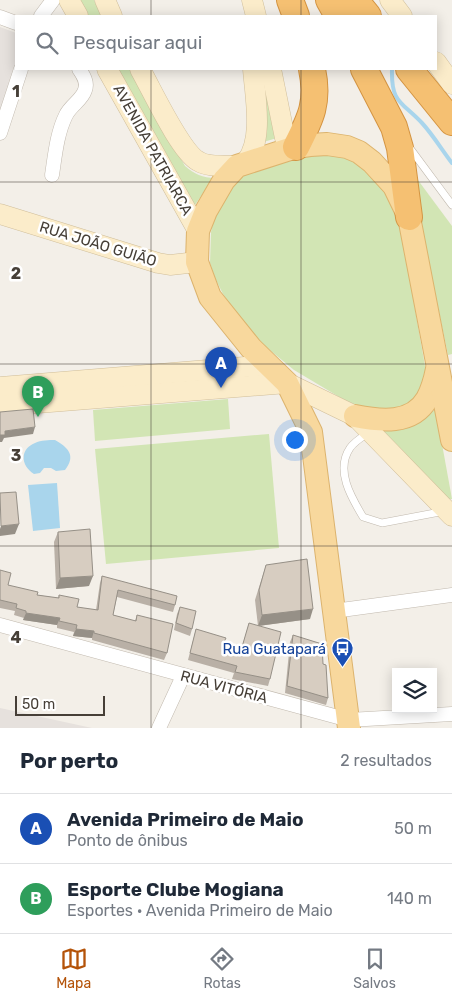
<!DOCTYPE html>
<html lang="pt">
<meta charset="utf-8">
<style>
body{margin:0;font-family:Rubik,sans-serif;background:#f2f2f3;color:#1f2937}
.controls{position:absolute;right:15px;bottom:15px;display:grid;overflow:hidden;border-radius:0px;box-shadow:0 2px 12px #0003}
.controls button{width:45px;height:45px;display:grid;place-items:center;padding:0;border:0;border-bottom:1px solid #e0e1e3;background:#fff;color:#1f2937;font:25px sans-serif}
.scale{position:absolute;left:15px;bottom:12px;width:90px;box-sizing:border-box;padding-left:5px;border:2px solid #463f37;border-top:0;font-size:14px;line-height:18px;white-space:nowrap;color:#463f37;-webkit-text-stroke:4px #fff;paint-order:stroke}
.you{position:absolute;left:294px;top:439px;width:18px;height:18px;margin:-12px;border:4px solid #fff;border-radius:50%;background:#1a73e8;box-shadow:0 0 0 8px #1a73e833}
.badge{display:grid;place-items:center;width:32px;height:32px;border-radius:50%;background:#b45309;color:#fff;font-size:16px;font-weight:700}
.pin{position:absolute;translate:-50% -41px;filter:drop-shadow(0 1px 2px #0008)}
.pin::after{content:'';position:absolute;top:26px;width:18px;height:15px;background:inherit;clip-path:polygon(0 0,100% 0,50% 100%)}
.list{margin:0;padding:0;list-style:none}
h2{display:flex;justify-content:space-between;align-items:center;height:65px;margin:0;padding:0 20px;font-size:21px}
h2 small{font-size:16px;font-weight:400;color:#747a83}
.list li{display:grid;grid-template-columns:32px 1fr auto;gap:15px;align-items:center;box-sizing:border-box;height:70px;padding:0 20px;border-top:1px solid #e0e1e3}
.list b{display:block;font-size:19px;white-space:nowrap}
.list p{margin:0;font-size:16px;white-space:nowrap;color:#747a83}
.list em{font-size:16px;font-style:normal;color:#747a83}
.icon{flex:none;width:28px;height:28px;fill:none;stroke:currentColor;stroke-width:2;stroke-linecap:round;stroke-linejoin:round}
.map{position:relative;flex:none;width:452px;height:728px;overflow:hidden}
.search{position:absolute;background:#fff;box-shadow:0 2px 12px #0003;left:15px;right:15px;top:15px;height:55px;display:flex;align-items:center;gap:12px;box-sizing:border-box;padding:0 18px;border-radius:0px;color:#747a83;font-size:19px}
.sheet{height:205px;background:#fff}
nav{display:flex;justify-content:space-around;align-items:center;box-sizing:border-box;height:70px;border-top:1px solid #e0e1e3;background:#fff;font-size:14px;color:#747a83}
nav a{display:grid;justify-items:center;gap:2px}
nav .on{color:#b45309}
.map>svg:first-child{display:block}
.industrial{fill:#e6e1dd}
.green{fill:#d2e5b4}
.water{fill:#a9d5ec}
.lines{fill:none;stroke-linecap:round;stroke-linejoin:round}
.stream{stroke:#a9d5ec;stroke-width:4}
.lane-casing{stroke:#c1b9ae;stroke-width:8}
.street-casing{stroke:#c1b9ae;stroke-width:15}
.secondary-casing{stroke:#d0be9a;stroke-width:21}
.primary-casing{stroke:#dcb36d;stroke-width:24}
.highway-casing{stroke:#d49442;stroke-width:28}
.lane{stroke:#fff;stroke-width:7}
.street{stroke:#fff;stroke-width:14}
.secondary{stroke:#fbecca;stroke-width:20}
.primary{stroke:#f8d89d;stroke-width:22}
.highway{stroke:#f5c072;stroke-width:26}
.wall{fill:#b9b0a6}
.shaded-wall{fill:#969087}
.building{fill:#d7cdc1;stroke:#969087}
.grid{fill:none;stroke:#463f37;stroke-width:1;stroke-opacity:0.55}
.labels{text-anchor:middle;stroke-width:5;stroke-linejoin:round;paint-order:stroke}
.street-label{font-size:15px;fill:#463f37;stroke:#fff}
.transit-label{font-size:15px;fill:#164399;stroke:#fff;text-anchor:end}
.grid-label{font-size:16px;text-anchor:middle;font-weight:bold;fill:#463f37;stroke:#fff;stroke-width:5;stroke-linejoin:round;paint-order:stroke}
</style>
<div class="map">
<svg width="452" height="728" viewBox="0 0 452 728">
<rect width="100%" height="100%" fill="#f3efe8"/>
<!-- industrial -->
<g class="industrial">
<path d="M0 27 16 33V62L0 112Z"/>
<path d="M0 708 92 728H0Z"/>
</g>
<!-- green -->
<g class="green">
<path d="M78 0H94L102 16H86Z"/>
<path d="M115 69H130L185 166C194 174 203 178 215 178L205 190 193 208Z"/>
<path d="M264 69 277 138 260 143Z"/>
<path d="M332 154 356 161 387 193 401 229 428 383 404 410H361L294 370 260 342 234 310 223 294 215 278 210 263 211 232 215 215 230 189 245 172 280 158Z"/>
<path d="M409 168 452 226V354L448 355Z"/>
<path d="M228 399 230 429 95 441 93 410Z"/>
<path d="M428 410 436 411 452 499H449L380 431Z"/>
<path d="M269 434 279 548 106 564 95 449Z"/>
</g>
<!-- water -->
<g class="water">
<path d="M55 440C69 448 76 456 65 470L56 471 51 468H44L40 473 34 474C20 465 20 449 35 443 41 440 49 440 55 440Z"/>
<path d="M57 483 60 528 33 531 28 485Z"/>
</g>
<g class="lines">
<!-- stream -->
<path class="stream" d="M392 69C391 103 401 101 422 123 433 135 442 150 452 163"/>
<defs>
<g id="lane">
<path d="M409 147 452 205"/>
<path d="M368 433C362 437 354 442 350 448 335 470 351 497 363 517L382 523 445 511"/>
</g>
<g id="street">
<path d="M41 16 53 0"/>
<path d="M0 17 16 23"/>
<path d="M0 133 21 69"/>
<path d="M52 175C55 155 57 133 66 115 71 105 82 100 85 90 88 82 83 75 79 69"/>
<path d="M334 611 452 595"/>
<path d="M0 625 349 720 452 714"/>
<path d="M159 728 183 676"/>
</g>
<g id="secondary">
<path d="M69 0 78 16"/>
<path d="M105 0 112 16"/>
<path d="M252 0 256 16"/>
<path d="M390 0 402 16"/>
<path d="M436 62 452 84"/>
<path d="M107 69 198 231"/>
<path d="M140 69C152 90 180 151 198 161 209 168 225 165 237 166"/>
<path d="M271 69 285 138 289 143 296 147"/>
<path d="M246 162C264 140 255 96 253 69"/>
<path d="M0 214 158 263 170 265 197 262"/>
<path d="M0 387 268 365"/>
<path d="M0 406 287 383 355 416 452 516"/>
</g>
<g id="primary">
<path d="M355 416C380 421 412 425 427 399 432 390 435 379 437 369"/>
<path d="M349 728 311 432 287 383 251 348 210 297 197 262 198 231 206 211 224 180 237 166 296 147 310 145 327 144 347 147 359 152 372 162 394 186 409 217 452 440"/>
</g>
<g id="highway">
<path d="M290 0 296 16"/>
<path d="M329 0 338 16"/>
<path d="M355 0 368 16"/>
<path d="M364 69 394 127 400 148 409 217"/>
<path d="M409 69 452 122"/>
<path d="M296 147C311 118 319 102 312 69"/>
</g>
</defs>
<!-- lane casing -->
<use href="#lane" class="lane-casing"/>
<!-- street casing -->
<use href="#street" class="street-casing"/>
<!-- secondary casing -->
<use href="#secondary" class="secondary-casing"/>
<!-- primary casing -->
<use href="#primary" class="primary-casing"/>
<!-- highway casing -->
<use href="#highway" class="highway-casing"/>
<!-- lane -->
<use href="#lane" class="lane"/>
<!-- street -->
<use href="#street" class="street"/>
<!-- secondary -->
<use href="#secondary" class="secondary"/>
<!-- primary -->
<use href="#primary" class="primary"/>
<!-- highway -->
<use href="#highway" class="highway"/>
</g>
<!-- wall -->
<g class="wall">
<path d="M58 532 89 586 56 589 54 542Z"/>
<path d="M266 565 310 619 258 626 255 600Z"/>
<path d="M0 570 8 585 37 595 58 598 59 595 77 607 96 610 100 583 102 576 175 605 173 612 117 597 113 615 135 621 137 615 167 653 164 660 92 640V638L73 636 74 632 57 628V625L23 620 24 618 14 615 15 611 0 608Z"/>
<path d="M180 607 192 629 190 636 174 630 177 614Z"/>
<path d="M249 623 270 679 268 686 232 679 234 673 188 660 196 629 224 642 242 647Z"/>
<path d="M293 635 323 664 328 698 326 705 285 693 290 642Z"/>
</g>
<!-- shaded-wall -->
<g class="shaded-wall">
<path d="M35 427 33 434 4 438 2 442H0V435L5 431Z"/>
<path d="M19 524 15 534 0 536V529L1 526Z"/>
<path d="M93 576 89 586 56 589 60 578Z"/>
<path d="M313 609 310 619 258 626 262 615Z"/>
<path d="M26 613 60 618 57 625 23 620Z"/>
<path d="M76 629 94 631 92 638 73 636Z"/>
</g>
<!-- building -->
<g class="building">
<path d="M33 409 35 427 5 431V435H0V412Z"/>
<path d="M16 492 19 524 1 526 0 493Z"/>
<path d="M90 529 93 576 60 578 58 532Z"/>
<path d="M307 559 313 609 262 615 259 590 266 565Z"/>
<path d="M0 570 11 573 8 585 38 592 37 595 59 598V595L79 599 77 607 98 610 102 576 177 596 175 605 118 590 113 615 136 621 137 615 173 624 167 653 94 633V631L76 629 77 625 59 621 60 618 26 613V611L16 608 17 604 0 600Z"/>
<path d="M180 607 196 611 192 629 176 623Z"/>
<path d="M249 623 281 632 270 679 235 672 237 666 190 653 196 629 226 638 224 642 242 647Z"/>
<path d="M293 635 322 644 323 664 326 665 328 698 287 686Z"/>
</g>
<!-- grid -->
<path class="grid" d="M151 0V16M301 0V16M151 69V728M301 69V728M0 182H452M0 364H452M0 546H452"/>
<!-- icons -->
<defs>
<symbol id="bus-pin" viewBox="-11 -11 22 30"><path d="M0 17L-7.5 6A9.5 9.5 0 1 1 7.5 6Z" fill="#1a4fb4" stroke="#fff"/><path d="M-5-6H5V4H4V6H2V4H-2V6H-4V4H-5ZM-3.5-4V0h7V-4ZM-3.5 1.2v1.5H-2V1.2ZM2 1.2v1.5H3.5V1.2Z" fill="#fff"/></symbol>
</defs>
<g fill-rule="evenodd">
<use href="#bus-pin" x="330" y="636" width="25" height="34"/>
</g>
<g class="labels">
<!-- street labels -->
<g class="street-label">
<text transform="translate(153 150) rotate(61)" y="5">AVENIDA PATRIARCA</text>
<text transform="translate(98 244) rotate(17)" y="5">RUA JOÃO GUIÃO</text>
<text transform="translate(224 687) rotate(15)" y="5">RUA VITÓRIA</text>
</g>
<!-- transit labels -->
<g class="transit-label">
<text x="326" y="654">Rua Guatapará</text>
</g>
</g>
<g class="grid-label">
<text x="16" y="97">1</text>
<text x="16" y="279">2</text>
<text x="16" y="461">3</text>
<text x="16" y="643">4</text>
</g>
</svg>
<div class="controls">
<button><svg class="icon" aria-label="layers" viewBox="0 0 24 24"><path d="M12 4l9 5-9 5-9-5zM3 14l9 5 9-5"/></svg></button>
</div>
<div class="scale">50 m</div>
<div class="you"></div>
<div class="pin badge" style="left:221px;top:388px;background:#1a4fb4">A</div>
<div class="pin badge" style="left:38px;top:417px;background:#2e9e5b">B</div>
<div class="search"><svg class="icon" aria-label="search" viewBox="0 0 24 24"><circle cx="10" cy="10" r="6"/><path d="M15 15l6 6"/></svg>Pesquisar aqui</div>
</div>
<section class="sheet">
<h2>Por perto<small>2 resultados</small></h2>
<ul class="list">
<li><span class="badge" style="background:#1a4fb4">A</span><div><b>Avenida Primeiro de Maio</b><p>Ponto de ônibus</p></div><em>50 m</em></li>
<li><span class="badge" style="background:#2e9e5b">B</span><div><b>Esporte Clube Mogiana</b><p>Esportes · Avenida Primeiro de Maio</p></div><em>140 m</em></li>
</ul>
</section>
<nav>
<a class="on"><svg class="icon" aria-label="map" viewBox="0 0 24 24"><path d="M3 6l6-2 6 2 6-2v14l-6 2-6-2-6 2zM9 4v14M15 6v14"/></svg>Mapa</a>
<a><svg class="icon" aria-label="directions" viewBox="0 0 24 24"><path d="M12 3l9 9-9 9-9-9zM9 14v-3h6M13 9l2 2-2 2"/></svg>Rotas</a>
<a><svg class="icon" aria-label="saved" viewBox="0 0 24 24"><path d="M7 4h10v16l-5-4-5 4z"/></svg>Salvos</a>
</nav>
